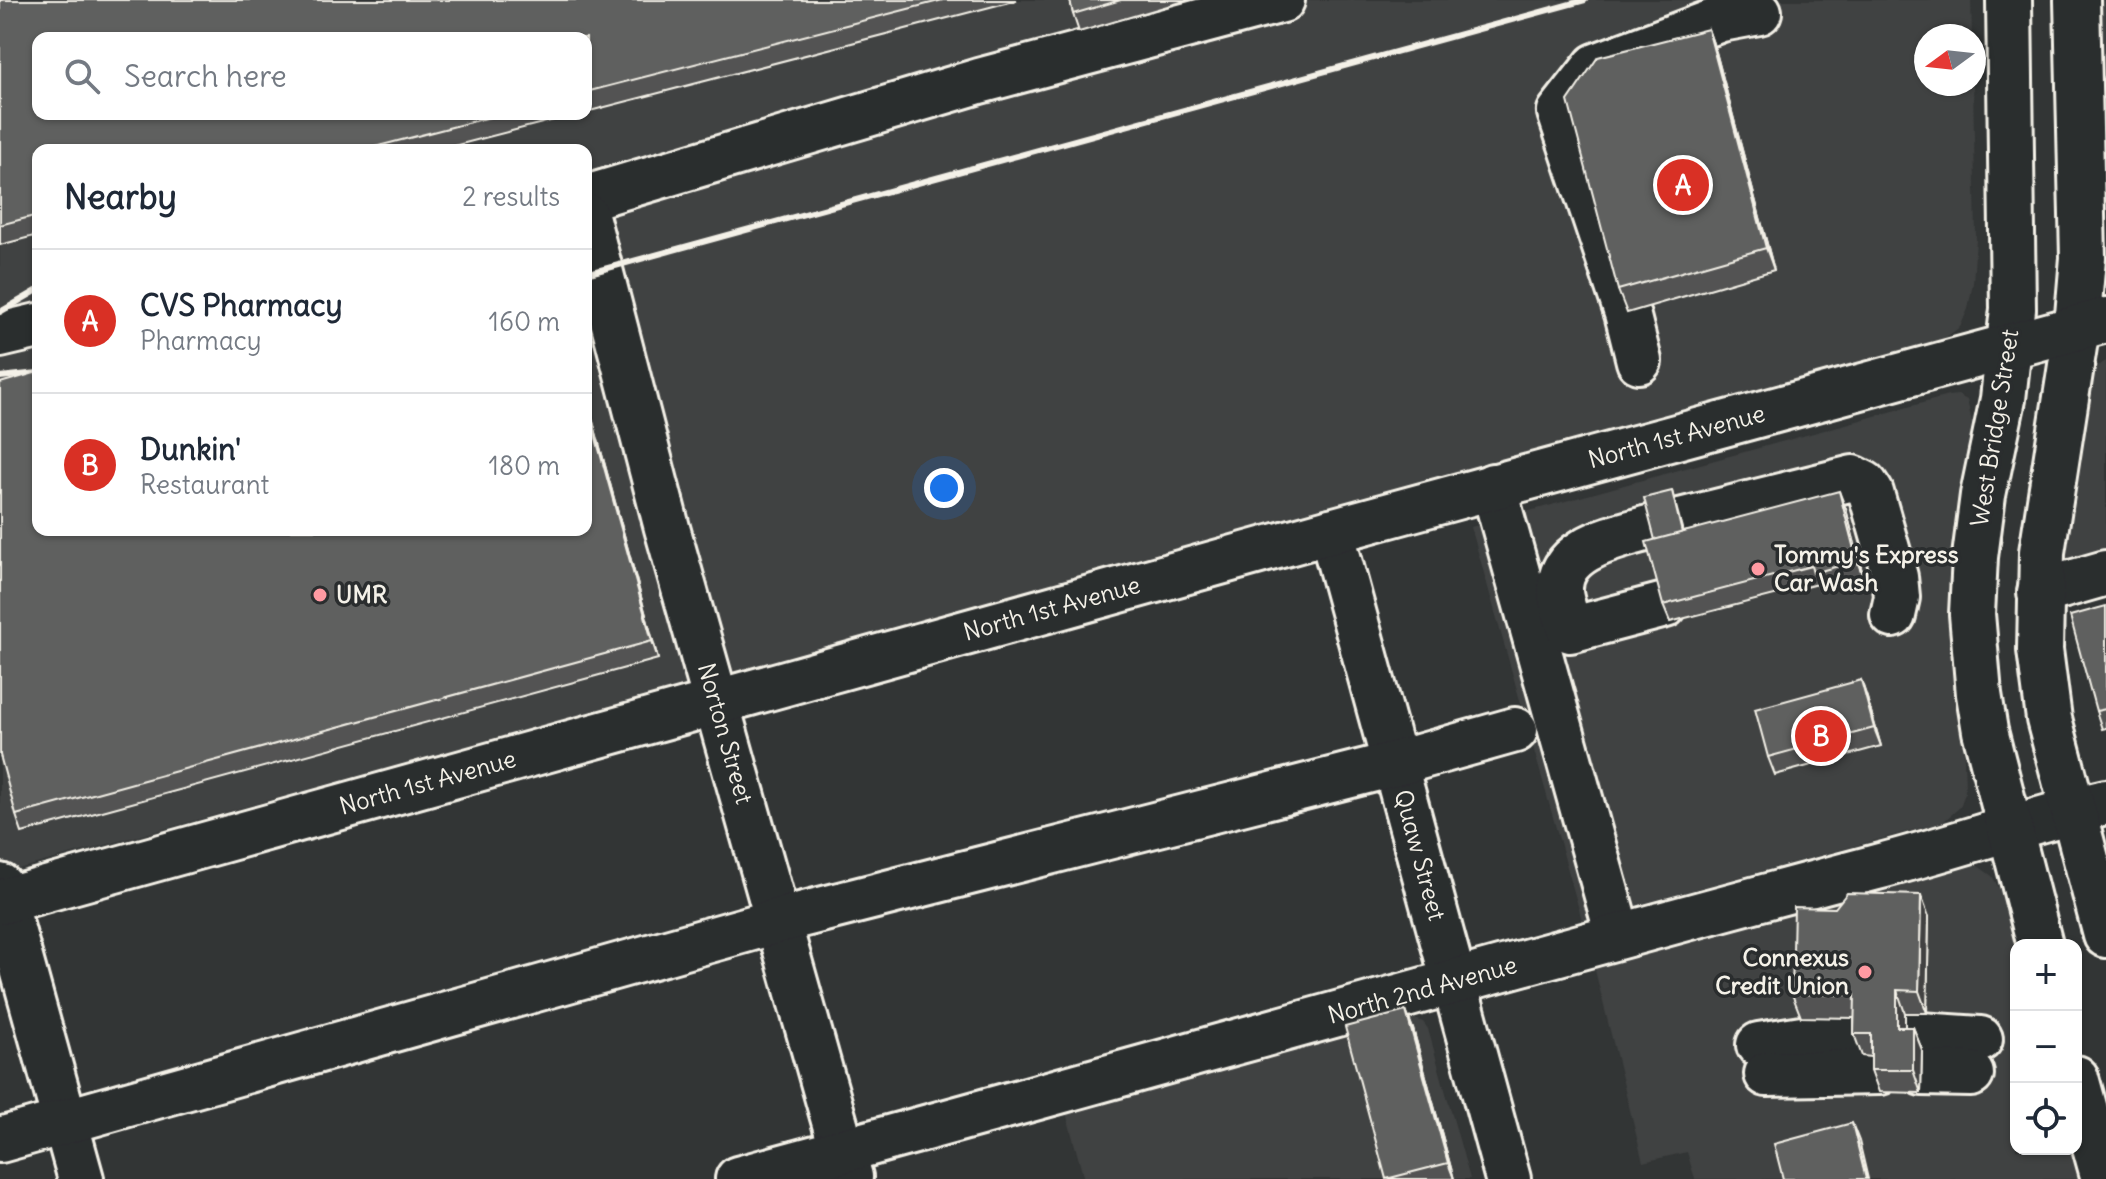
<!DOCTYPE html>
<meta charset="utf-8">
<style>
body{margin:0;font-family:Delius,sans-serif;background:#f2f2f3;color:#1f2937}
.controls{position:absolute;right:24px;bottom:24px;display:grid;overflow:hidden;border-radius:16px;box-shadow:0 2px 6px #0004}
.controls button{width:72px;height:72px;display:grid;place-items:center;padding:0;border:0;border-bottom:2px solid #e0e1e3;background:#fff;color:#1f2937;font:40px sans-serif}
.compass{position:absolute;left:1914px;top:24px;width:72px;height:72px;border-radius:50%;background:#fff;box-shadow:0 2px 6px #0004;rotate:255deg}
.you{position:absolute;left:944px;top:488px;width:28px;height:28px;margin:-20px;border:6px solid #fff;border-radius:50%;background:#1a73e8;box-shadow:0 0 0 12px #1a73e833}
.badge{display:grid;place-items:center;width:52px;height:52px;border-radius:50%;background:#d93025;color:#fff;font-size:26px;font-weight:700}
.pin{position:absolute;translate:-50% -50%;border:4px solid #fff;box-shadow:0 2px 8px #0006}
.list{margin:0;padding:0;list-style:none}
h2{display:flex;justify-content:space-between;align-items:center;height:104px;margin:0;padding:0 32px;font-size:34px}
h2 small{font-size:26px;font-weight:400;color:#747a83}
.list li{display:grid;grid-template-columns:52px 1fr auto;gap:24px;align-items:center;box-sizing:border-box;height:144px;padding:0 32px;border-top:2px solid #e0e1e3}
.list b{display:block;font-size:30px;white-space:nowrap}
.list p{margin:0;font-size:26px;white-space:nowrap;color:#747a83}
.list em{font-size:26px;font-style:normal;color:#747a83}
.icon{flex:none;width:44px;height:44px;fill:none;stroke:currentColor;stroke-width:2;stroke-linecap:round;stroke-linejoin:round}
.map{position:relative;flex:none;width:2106px;height:1179px;overflow:hidden}
.search{position:absolute;background:#fff;box-shadow:0 2px 6px #0004;left:32px;top:32px;width:560px;height:88px;display:flex;align-items:center;gap:20px;box-sizing:border-box;padding:0 28px;border-radius:16px;color:#747a83;font-size:30px}
.panel{position:absolute;background:#fff;box-shadow:0 2px 6px #0004;left:32px;top:144px;width:560px;height:392px;border-radius:16px}
.map>svg:first-child{display:block}
.built{fill:#404242;fill-rule:evenodd}
.lines{fill:none;stroke-linecap:round;stroke-linejoin:round}
.minor-casing{stroke:#f4f1e8;stroke-width:50}
.major-casing{stroke:#f4f1e8;stroke-width:50}
.minor{stroke:#2a2d2e;stroke-width:44}
.major{stroke:#2a2d2e;stroke-width:44}
.rail{stroke:#f4f1e8;stroke-width:6}
.wall{fill:#525352;stroke:#f4f1e8;stroke-width:2}
.shaded-wall{fill:#424342;stroke:#f4f1e8;stroke-width:2}
.building{fill:#5f605f;stroke:#f4f1e8;stroke-width:2}
.poi-dot{fill:#ff9aa2;stroke:#2a2d2e;stroke-width:3}
.labels{text-anchor:middle;stroke-width:7;stroke-linejoin:round;paint-order:stroke}
.street-label{font-size:24px;fill:#f4f1e8;stroke:#2a2d2e}
.poi-label{font-size:24px;font-weight:bold;fill:#f4f1e8;stroke:#2a2d2e;text-anchor:start}
</style>
<div class="map">
<svg width="2106" height="1179" viewBox="0 0 2106 1179">
<rect width="100%" height="100%" fill="#323535"/>
<filter id="ink" filterUnits="userSpaceOnUse"><feTurbulence type="fractalNoise" baseFrequency=".0125" numOctaves="2"/><feDisplacementMap in="SourceGraphic" scale="16" xChannelSelector="R" yChannelSelector="G"/><feConvolveMatrix kernelMatrix="1 2 1 2 8 2 1 2 1" color-interpolation-filters="sRGB"/></filter>
<g filter="url(#ink)">
<!-- built -->
<g class="built">
<path d="M0 0H1971L1972 36H1926V84H1973L1976 239 1973 283 1968 309 1960 327 1942 340 1921 348 0 874ZM38 38H586V114H38ZM38 150H586V530H38Z"/>
<path d="M2094 0H2106V243L2103 234Z"/>
<path d="M2106 361V565L2058 579 2093 369Z"/>
<path d="M1958 395 1967 400 1972 422 1951 578 1949 653 1964 754 1965 793 1960 807 1943 822 1582 920 1471 527 1948 396Z"/>
<path d="M1967 863 1978 866 1992 876 2001 892 2016 946V1149H2072L2080 1179H1695L1687 1152 1643 1162 1593 962Z"/>
<path d="M1413 1018 1423 1022 1428 1029 1470 1179H1084L1064 1105 1393 1020Z"/>
</g>
<g class="lines">
<defs>
<g id="minor">
<path d="M586 198 979 81 1282 0"/>
<path id="s1" d="M586 216 667 528 850 1177"/>
<path d="M0 335 38 326"/>
<path d="M1639 361 1627 313 1560 112 1596 66 1721 19 1759 12"/>
<path d="M1493 486 1618 935"/>
<path d="M1680 521 1853 478 1865 484 1871 493 1895 577 1897 597 1893 615"/>
<path d="M1652 527C1619 537 1558 546 1560 592 1561 604 1567 618 1570 630L1665 605"/>
<path id="s2" d="M1331 531 1508 1179"/>
<path d="M2040 592 2106 573"/>
<path d="M0 886 81 1179"/>
<path d="M1905 1034 1980 1039"/>
<path d="M1759 1045 1815 1036 1863 1035"/>
<path d="M1922 1073 1971 1074"/>
<path d="M1767 1074 1880 1072"/>
<path d="M0 1140 777 921 1394 764 1515 730"/>
<path id="s3" d="M738 1179C1117 1077 1494 968 1873 868 1951 848 2027 821 2106 802"/>
</g>
<g id="major">
<path d="M2009 0 2013 309 2003 399 1983 495 1975 557 1972 614 1979 694 1985 731 2040 945"/>
<path d="M2077 0 2083 258 2077 327 2042 552 2040 650 2049 719 2106 935"/>
<path id="s4" d="M0 902 1331 531 2106 320"/>
<path d="M2076 1078 2104 1179"/>
</g>
</defs>
<!-- minor casing -->
<use href="#minor" class="minor-casing"/>
<!-- major casing -->
<use href="#major" class="major-casing"/>
<!-- minor -->
<use href="#minor" class="minor"/>
<!-- major -->
<use href="#major" class="major"/>
<!-- rail -->
<g class="rail">
<path d="M586 274 1585 0"/>
<path d="M0 312 38 290"/>
<path d="M0 377 38 373"/>
</g>
</g>
<!-- wall -->
<g class="wall">
<path d="M0 0H1017L586 112V38L38 114H577L438 150H38V235L0 245Z"/>
<path d="M1070 0H1188L1079 32 1073 14Z"/>
<path d="M1708 29 1716 52 1774 270 1627 313 1618 290Z"/>
<path d="M586 396 658 659 22 833 16 815 586 530Z"/>
<path d="M1672 491 1683 532 1846 509 1864 579 1820 590 1817 584 1670 622 1663 605Z"/>
<path d="M2106 606V728L2102 729 2096 711Z"/>
<path d="M1861 680 1867 698 1881 746 1775 775 1768 757Z"/>
<path d="M1929 917 1927 1013H1905V1027H1913L1922 1050 1921 1093 1879 1092 1871 1070V1057L1862 1056 1854 1034V1018L1801 1017 1792 994Z"/>
<path d="M1406 1011 1413 1029 1454 1179H1386Z"/>
</g>
<!-- shaded-wall -->
<g class="shaded-wall">
<path d="M1708 29 1716 52 1774 270 1766 248Z"/>
<path d="M586 396 658 659 652 641 586 402Z"/>
<path d="M1839 491 1846 509 1864 579 1857 561Z"/>
<path d="M1861 680 1867 698 1881 746 1874 728Z"/>
<path d="M1921 895 1929 917 1927 1013 1919 991Z"/>
<path d="M1897 990 1905 1013V1050L1897 1027Z"/>
<path d="M1406 1011 1413 1029 1454 1179 1448 1163Z"/>
<path d="M1913 1027 1922 1050 1921 1093 1913 1070Z"/>
<path d="M1852 1123 1859 1141 1868 1179H1866Z"/>
</g>
<!-- building -->
<g class="building">
<path d="M0 0H943L586 92V38H38V114H502L363 150H38V215L0 225Z"/>
<path d="M1070 0H1121L1073 14Z"/>
<path d="M1708 29 1766 248 1618 290 1568 101 1598 57Z"/>
<path d="M38 372V530H586V402L652 641 16 815 0 755V383Z"/>
<path d="M1672 491 1682 533 1655 540 1644 498Z"/>
<path d="M1839 491 1857 561 1813 573 1811 566 1663 605 1646 542Z"/>
<path d="M2106 606V709L2096 711 2070 616Z"/>
<path d="M1861 680 1874 728 1768 757 1755 709Z"/>
<path d="M1847 893 1921 895 1919 991 1897 990V1027H1913V1070H1871V1034H1854L1855 995 1792 994 1794 907 1835 908Z"/>
<path d="M1406 1011 1448 1163 1386 1179 1345 1027Z"/>
<path d="M1852 1123 1866 1179H1783L1774 1144Z"/>
</g>
</g>
<!-- markers -->
<g class="poi-dot">
<circle cx="1758" cy="569" r="8"/>
<circle cx="320" cy="595" r="8"/>
<circle cx="1865" cy="972" r="8"/>
</g>
<g class="labels">
<!-- street labels -->
<g class="street-label">
<text transform="translate(1995 428) rotate(-81)" y="8">West Bridge Street</text>
<text dy="8" stroke="none"><textPath href="#s4" startOffset="1740">North 1st Avenue</textPath></text>
<text dy="8" stroke="none"><textPath href="#s4" startOffset="1092">North 1st Avenue</textPath></text>
<text dy="8" stroke="none"><textPath href="#s1" startOffset="536">Norton Street</textPath></text>
<text dy="8" stroke="none"><textPath href="#s4" startOffset="444">North 1st Avenue</textPath></text>
<text dy="8" stroke="none"><textPath href="#s2" startOffset="336">Quaw Street</textPath></text>
<text dy="8" stroke="none"><textPath href="#s3" startOffset="710">North 2nd Avenue</textPath></text>
</g>
<!-- poi labels -->
<g class="poi-label">
<text x="1774" y="563">Tommy's Express<tspan x="1774" dy="28">Car Wash</tspan></text>
<text x="336" y="603">UMR</text>
<text x="1849" y="966" text-anchor="end">Connexus<tspan x="1849" dy="28">Credit Union</tspan></text>
</g>
</g>
</svg>
<div class="controls">
<button>+</button>
<button>−</button>
<button><svg class="icon" aria-label="locate" viewBox="0 0 24 24"><circle cx="12" cy="12" r="6"/><path d="M12 2v4M12 18v4M2 12h4M18 12h4"/></svg></button>
</div>
<svg class="compass" viewBox="-18 -18 36 36"><path d="M0-13l5 13h-10z" fill="#e53935"/><path d="M0 13l5-13h-10z" fill="#747a83"/></svg>
<div class="you"></div>
<div class="pin badge" style="left:1683px;top:185px">A</div>
<div class="pin badge" style="left:1821px;top:736px">B</div>
<div class="search"><svg class="icon" aria-label="search" viewBox="0 0 24 24"><circle cx="10" cy="10" r="6"/><path d="M15 15l6 6"/></svg>Search here</div>
<section class="panel">
<h2>Nearby<small>2 results</small></h2>
<ul class="list">
<li><span class="badge">A</span><div><b>CVS Pharmacy</b><p>Pharmacy</p></div><em>160 m</em></li>
<li><span class="badge">B</span><div><b>Dunkin'</b><p>Restaurant</p></div><em>180 m</em></li>
</ul>
</section>
</div>
